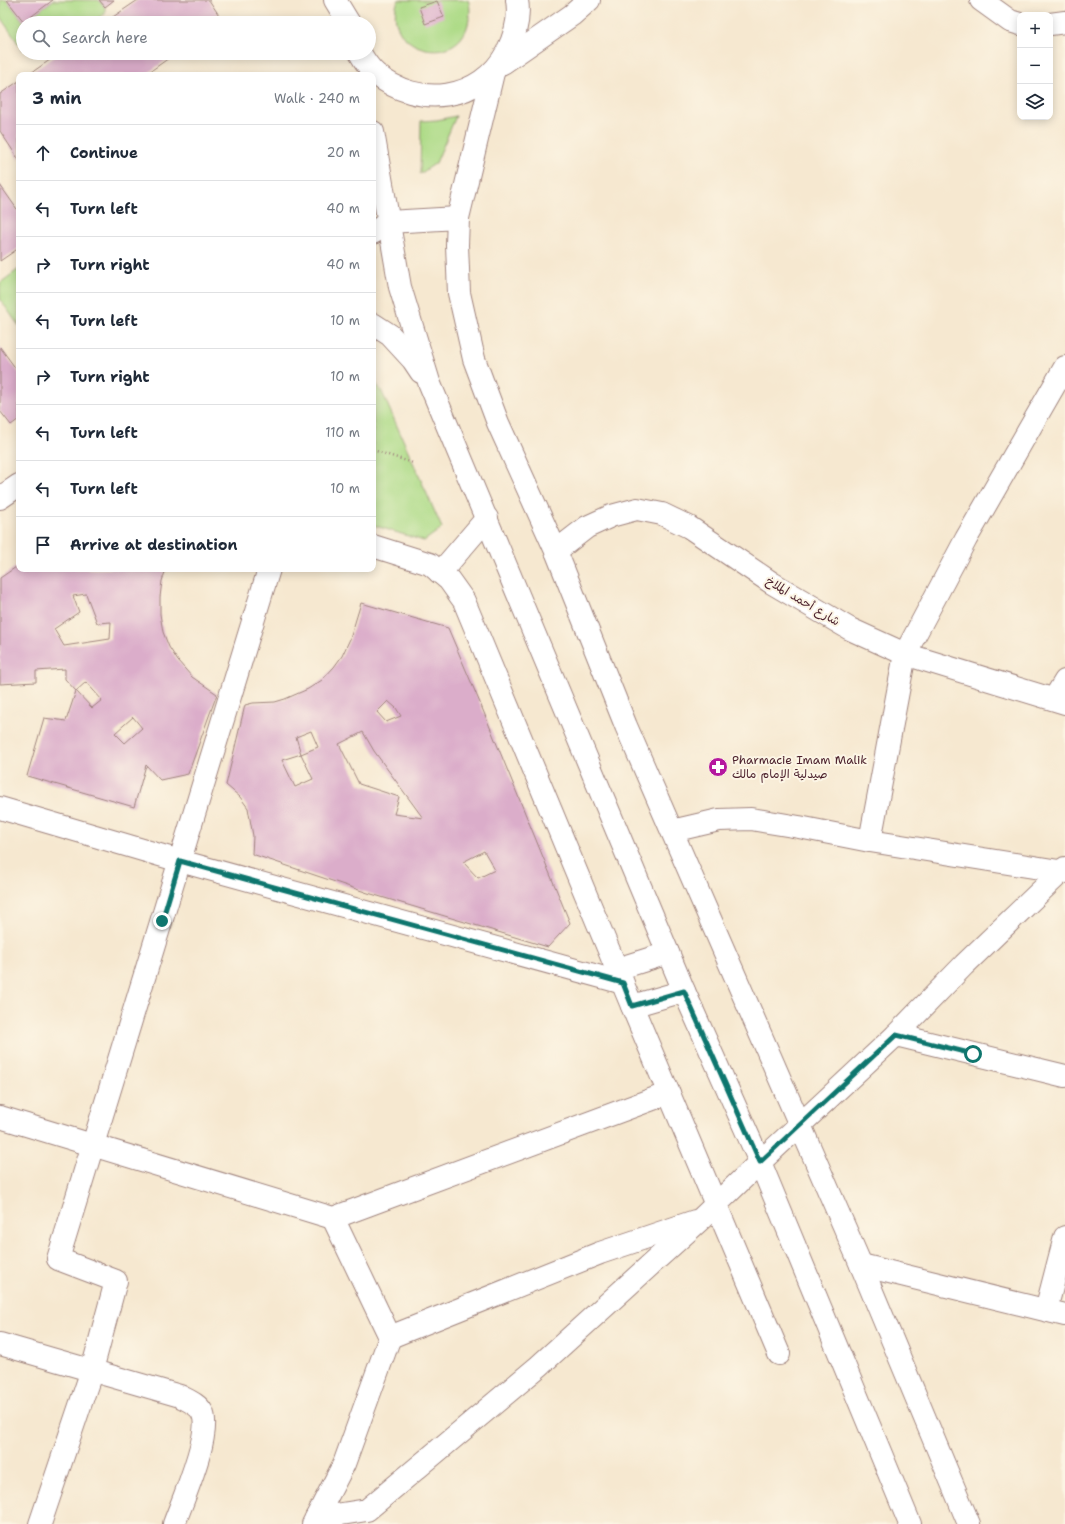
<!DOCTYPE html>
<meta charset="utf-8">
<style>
body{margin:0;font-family:"Shantell Sans","Playpen Sans Arabic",sans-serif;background:#f6f6f7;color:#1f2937}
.controls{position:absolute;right:12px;top:12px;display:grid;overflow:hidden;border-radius:8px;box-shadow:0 2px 10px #0003}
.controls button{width:36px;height:36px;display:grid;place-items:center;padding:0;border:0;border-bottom:1px solid #e0e1e3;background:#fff;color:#1f2937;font:20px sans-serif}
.stop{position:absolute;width:12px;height:12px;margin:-9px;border:3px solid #0f766e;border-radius:50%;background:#fff}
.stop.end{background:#0f766e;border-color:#fff;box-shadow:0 1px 4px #0008}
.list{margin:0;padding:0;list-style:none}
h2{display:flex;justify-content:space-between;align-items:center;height:52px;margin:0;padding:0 16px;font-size:17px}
h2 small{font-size:13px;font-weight:400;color:#747a83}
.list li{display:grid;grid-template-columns:26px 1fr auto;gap:12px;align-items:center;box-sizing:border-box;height:56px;padding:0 16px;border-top:1px solid #e0e1e3}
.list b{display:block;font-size:15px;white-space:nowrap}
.list em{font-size:13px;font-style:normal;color:#747a83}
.icon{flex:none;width:22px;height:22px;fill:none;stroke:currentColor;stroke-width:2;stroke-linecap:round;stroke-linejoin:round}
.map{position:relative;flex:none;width:1065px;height:1524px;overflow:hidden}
.search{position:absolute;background:#fff;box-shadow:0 2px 10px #0003;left:16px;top:16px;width:360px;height:44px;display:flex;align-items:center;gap:10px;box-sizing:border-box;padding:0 14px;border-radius:22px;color:#747a83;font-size:15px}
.panel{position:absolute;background:#fff;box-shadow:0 2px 10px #0003;left:16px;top:72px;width:360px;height:500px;border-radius:8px}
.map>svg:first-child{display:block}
.green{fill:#aedb88;stroke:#7c7d5a}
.building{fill:#dbadca;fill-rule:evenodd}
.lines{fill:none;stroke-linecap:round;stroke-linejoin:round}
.pedestrian-casing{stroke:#a0847e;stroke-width:24}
.minor-casing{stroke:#a0847e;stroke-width:24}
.secondary-casing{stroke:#a0847e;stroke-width:24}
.primary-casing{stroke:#a0847e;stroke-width:24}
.path{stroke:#a0847e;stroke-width:2.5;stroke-dasharray:1 3;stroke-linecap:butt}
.pedestrian{stroke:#fff;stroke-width:22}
.minor{stroke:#fff;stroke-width:22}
.secondary{stroke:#fff;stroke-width:22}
.primary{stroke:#fff;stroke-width:22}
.route{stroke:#0f766e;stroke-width:5}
.labels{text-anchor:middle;stroke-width:4;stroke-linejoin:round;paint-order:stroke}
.street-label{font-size:12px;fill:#4a1f2b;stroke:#fcf5e5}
.poi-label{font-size:12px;fill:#4a1f2b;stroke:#fcf5e5;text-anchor:start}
</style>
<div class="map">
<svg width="1065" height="1524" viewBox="0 0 1065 1524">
<rect width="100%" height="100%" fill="#fcf5e5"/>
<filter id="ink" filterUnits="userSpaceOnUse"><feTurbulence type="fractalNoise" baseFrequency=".025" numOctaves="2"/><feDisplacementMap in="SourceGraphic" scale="8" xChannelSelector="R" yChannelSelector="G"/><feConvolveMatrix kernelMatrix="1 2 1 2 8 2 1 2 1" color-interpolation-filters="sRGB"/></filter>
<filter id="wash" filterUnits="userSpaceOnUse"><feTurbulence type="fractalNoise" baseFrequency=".012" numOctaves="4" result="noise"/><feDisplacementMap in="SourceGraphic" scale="16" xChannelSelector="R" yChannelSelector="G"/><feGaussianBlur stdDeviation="0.9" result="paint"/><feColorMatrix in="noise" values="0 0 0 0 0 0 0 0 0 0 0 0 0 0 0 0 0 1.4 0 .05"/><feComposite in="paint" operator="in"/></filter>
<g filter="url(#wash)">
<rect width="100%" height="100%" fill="#f6e8d0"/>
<!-- green -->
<g class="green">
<path d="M0 0H7L24 22 53 0H99L105 7V14L89 23H23V50L0 17Z"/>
<path d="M398 0H468C471 7 470 16 468 24 457 70 380 50 398 0Z"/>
<path d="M456 116 436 163 420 174 421 121 437 120Z"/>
<path d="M19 269V326L0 299V283Z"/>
<path d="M373 379 382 392 442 528 424 541 373 525Z"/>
</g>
<g id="blocks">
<!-- building -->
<g class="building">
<path d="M7 0H53L24 22Z"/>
<path d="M99 0H114L105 7Z"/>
<path d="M138 0H209L222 20 218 23H104Z"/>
<path d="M437 1 444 17 425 24 419 7Z"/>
<path d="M60 53H176L145 75H28Z"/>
<path d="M19 81V160L0 131V94Z"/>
<path d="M0 185 19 212V248L0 261Z"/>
<path d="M0 347 19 373V419L11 425 0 411Z"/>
<path d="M19 565V569H166L162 581 160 597V614L163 632 169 647 178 661 192 677 217 694 188 774 160 780 146 765 134 807 27 776 44 718 66 721 76 691 92 708 102 700 86 682 76 691 65 679V669L36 671V682L0 684V578ZM86 594 97 623 111 622 110 639 64 646 54 629 79 612 73 596ZM133 717 142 728 125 743 115 733Z"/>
<path d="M361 603 448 628 480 703 570 923 548 947 368 893 252 854 253 836 248 808 240 797 226 785 245 705 253 703 275 702 285 699 308 689 322 680 334 667 342 656 350 639ZM388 701 396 708 401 716 386 722 377 712ZM311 731 318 747 301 754 296 737ZM363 732 374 751 423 818 394 814 399 797 359 784 339 744ZM301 754 313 779 295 787 282 760ZM484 851 495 870 478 878 463 862Z"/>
</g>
</g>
</g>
<g filter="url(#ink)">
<use href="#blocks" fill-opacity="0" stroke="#a0847e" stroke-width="1"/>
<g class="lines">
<defs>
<path id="pedestrian" d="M92 1370 116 1281 58 1259 269 569"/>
<g id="minor">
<path d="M981 0 1010 21 1020 24"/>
<path d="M1050 24 1065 22"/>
<path d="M373 546 430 564 449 580 464 601 632 1006 779 1354"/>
<path d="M556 551 587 527 611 516 637 509 662 514 689 527 772 583 850 629 905 654 1065 703"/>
<path d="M440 573 487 518"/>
<path d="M1054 699 1065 681"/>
<path d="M0 808 180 861 623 983"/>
<path d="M672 831 719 820 751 819 799 827 870 841 1065 872"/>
<path d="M870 841 905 654 966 539 1065 367"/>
<path d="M617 969 668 953"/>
<path d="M632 1006 684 991"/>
<path d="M896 1035 1065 1076"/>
<path d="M0 1117 333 1218 669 1093"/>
<path d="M861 1265 1065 1315"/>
<path d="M1046 1310 1065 1237"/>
<path d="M390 1337 600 1253 695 1221"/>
<path d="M0 1344 180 1396C187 1400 198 1404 202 1412 213 1431 182 1502 174 1524"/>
<path d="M316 1518 367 1510 539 1366 702 1218 760 1162 896 1035 964 965 1065 868"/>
<path d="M40 1524 92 1370"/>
<path d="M313 1524 344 1464 390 1337 333 1218"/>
</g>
<g id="secondary">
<path d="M493 73 458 218 457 245 459 293 474 359 498 423 556 551 626 726 861 1265 969 1524"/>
<path d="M373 132 400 287 429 382 684 991 760 1162 910 1524"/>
<path d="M373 233 388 222 458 218"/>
<path d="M373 324 390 335 413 360 421 372"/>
<path d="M0 498 19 485"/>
</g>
<g id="primary">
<path d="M335 0 349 23"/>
<path d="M360 53C364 60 370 69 376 74 418 109 481 101 507 52 515 36 520 18 517 0"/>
<path d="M503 63 572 15 589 0"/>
</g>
</defs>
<!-- pedestrian casing -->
<use href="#pedestrian" class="pedestrian-casing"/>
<!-- minor casing -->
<use href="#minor" class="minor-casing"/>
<!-- secondary casing -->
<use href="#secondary" class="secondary-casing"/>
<!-- primary casing -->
<use href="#primary" class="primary-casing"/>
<!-- path -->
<path class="path" d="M373 450 413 463"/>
<!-- pedestrian -->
<use href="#pedestrian" class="pedestrian"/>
<!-- minor -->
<use href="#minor" class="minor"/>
<!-- secondary -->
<use href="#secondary" class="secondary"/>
<!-- primary -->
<use href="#primary" class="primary"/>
</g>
</g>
<g class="lines" filter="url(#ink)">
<!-- route -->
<path class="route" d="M162 921 180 861 623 983 632 1006 684 991 760 1162 896 1035 973 1054"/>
</g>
<!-- icons -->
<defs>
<symbol id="pharmacy-disc" viewBox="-11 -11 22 22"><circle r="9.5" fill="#b5179e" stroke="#fcf5e5"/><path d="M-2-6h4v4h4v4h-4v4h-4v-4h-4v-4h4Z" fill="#fff"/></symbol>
</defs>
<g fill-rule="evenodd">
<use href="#pharmacy-disc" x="707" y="756" width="22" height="22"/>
</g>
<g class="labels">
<!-- street labels -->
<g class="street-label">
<text transform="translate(803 601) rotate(31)" y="4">شارع أحمد الملاخ</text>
</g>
<!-- poi labels -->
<g class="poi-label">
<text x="732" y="764">Pharmacie Imam Malik<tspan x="732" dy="14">صيدلية الإمام مالك</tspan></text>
</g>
</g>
</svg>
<div class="controls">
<button>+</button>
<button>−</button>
<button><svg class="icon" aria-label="layers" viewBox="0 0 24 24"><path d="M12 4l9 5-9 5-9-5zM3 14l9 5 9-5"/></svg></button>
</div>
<div class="stop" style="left:973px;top:1054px"></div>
<div class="stop end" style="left:162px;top:921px"></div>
<div class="search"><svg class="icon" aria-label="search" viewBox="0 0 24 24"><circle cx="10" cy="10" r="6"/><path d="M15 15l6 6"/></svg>Search here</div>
<section class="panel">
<h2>3 min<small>Walk · 240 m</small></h2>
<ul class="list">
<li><svg class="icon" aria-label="ahead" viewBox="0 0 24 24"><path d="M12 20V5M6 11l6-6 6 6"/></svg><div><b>Continue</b></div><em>20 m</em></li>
<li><svg class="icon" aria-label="left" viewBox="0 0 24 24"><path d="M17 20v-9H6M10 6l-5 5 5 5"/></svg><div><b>Turn left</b></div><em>40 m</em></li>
<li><svg class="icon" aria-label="right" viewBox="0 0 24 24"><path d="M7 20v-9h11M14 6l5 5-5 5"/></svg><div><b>Turn right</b></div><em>40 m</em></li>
<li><svg class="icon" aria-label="left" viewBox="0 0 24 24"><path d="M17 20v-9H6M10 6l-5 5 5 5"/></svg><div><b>Turn left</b></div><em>10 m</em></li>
<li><svg class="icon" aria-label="right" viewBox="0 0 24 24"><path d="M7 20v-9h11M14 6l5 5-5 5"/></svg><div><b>Turn right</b></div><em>10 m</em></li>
<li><svg class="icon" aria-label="left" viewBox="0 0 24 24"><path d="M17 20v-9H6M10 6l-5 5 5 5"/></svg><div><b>Turn left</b></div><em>110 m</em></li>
<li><svg class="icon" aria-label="left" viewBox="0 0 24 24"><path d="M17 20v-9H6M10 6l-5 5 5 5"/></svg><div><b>Turn left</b></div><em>10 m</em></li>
<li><svg class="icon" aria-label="arrive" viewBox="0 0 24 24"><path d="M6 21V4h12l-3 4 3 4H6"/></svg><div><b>Arrive at destination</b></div></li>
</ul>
</section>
</div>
